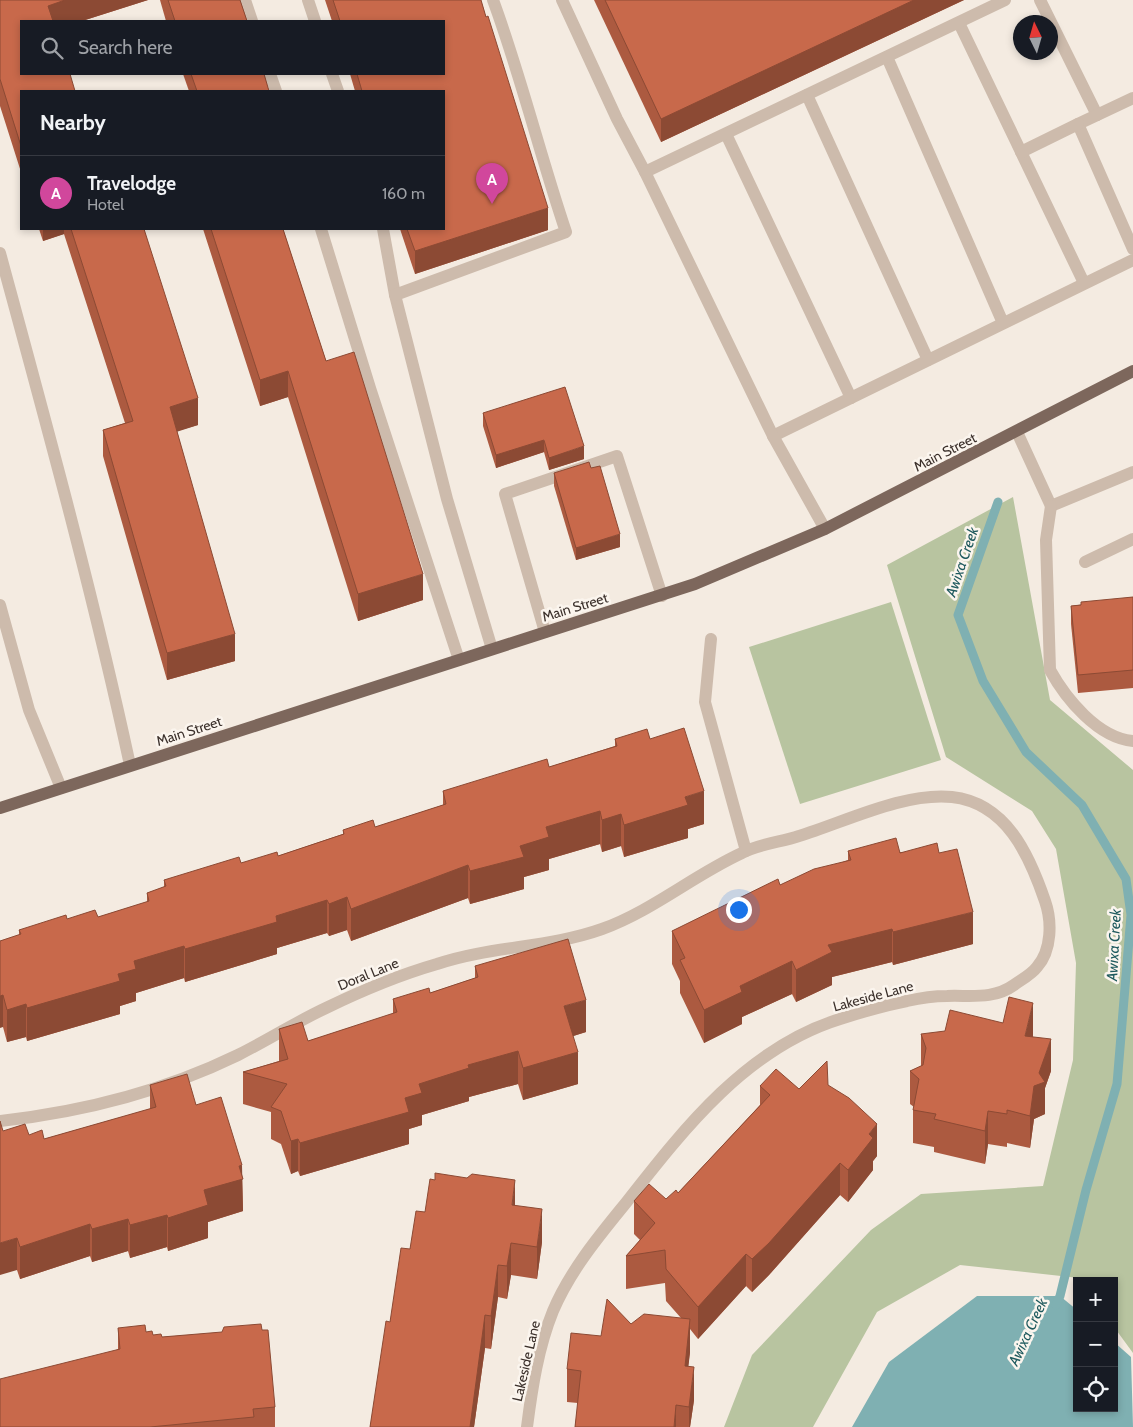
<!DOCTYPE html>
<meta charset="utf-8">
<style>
body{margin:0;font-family:Cabin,sans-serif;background:#242831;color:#f1f3f6}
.controls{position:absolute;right:15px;bottom:15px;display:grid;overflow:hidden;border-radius:0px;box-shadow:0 2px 8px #0003}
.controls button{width:45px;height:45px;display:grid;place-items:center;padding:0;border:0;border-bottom:1px solid #363941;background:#171b24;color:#f1f3f6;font:25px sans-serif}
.compass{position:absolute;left:1013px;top:15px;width:45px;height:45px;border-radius:50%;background:#171b24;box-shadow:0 2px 8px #0003;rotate:355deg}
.you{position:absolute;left:738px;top:909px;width:18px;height:18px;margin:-12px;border:4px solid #fff;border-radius:50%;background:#1a73e8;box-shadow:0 0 0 8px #1a73e833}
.badge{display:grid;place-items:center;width:32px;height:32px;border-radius:50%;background:#92aeb2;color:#fff;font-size:16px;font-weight:700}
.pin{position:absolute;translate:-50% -41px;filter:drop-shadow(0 1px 2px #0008)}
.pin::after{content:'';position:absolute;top:26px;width:18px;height:15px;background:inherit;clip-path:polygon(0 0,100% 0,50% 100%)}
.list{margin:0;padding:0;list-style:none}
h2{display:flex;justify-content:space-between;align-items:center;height:65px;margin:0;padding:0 20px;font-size:21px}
h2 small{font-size:16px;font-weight:400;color:#9ea1a6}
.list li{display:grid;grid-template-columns:32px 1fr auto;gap:15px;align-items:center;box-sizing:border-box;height:75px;padding:0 20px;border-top:1px solid #363941}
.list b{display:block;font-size:19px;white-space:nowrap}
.list p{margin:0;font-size:16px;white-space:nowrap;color:#9ea1a6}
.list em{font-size:16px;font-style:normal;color:#9ea1a6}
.icon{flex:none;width:28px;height:28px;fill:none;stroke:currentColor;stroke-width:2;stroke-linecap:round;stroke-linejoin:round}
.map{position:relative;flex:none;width:1133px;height:1427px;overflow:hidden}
.search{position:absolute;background:#171b24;box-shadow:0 2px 8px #0003;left:20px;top:20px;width:425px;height:55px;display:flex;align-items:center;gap:12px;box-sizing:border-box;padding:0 18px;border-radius:0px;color:#9ea1a6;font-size:19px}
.panel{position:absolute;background:#171b24;box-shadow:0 2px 8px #0003;left:20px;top:90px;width:425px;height:140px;border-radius:0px}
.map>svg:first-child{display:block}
.green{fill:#b8c4a0}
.water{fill:#7fb0b2}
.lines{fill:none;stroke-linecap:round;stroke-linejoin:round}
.stream{stroke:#7fb0b2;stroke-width:9}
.lane{stroke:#cdbbac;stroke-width:12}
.street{stroke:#cdbbac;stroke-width:12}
.primary{stroke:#7d675c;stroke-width:12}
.wall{fill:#ac5a40}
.shaded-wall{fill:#8c4a34}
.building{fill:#c8694b;stroke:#8c4a34}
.labels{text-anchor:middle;stroke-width:5;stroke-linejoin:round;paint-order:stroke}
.street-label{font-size:14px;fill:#3b302b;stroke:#fbf5ee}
.water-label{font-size:15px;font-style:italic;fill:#1f5a5e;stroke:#fbf5ee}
</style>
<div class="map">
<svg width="1133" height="1427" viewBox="0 0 1133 1427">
<rect width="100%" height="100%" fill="#f4ebe1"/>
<!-- green -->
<g class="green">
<path d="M1013 497 1050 700 1133 770V1353L1114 1327V1281H1081L1079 1278 960 1265 877 1312 813 1427H724L752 1355 871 1230 921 1194 1043 1186 1073 1060 1076 963 1056 849 1032 811 946 757 887 565Z"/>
<path d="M891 602 941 760 800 804 749 647Z"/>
</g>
<!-- water -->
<path class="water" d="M977 1296H1060L1077 1310V1408H1114V1342L1131 1357 1133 1427H852L889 1362Z"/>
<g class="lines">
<!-- stream -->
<path class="stream" d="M998 502 958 615 983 681 1026 752 1082 805 1126 879 1131 915 1117 1084 1086 1190 1060 1296 1056 1305"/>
<!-- lane -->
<g class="lane">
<path d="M245 0 252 21"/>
<path d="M308 0 315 21"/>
<path d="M562 0 617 119 645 172"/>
<path d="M1040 0 1097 115"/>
<path d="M959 23 1084 283"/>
<path d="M887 57 1003 323"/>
<path d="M270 74 276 91"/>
<path d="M332 74 338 91"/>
<path d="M807 95 928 360"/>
<path d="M1133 98 1078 124 1133 249"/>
<path d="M726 134 851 398"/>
<path d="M1021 152 1078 124"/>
<path d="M321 229 370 388 459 660"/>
<path d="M383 229 395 295 447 499 492 649"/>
<path d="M0 253C46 423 93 593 130 765"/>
<path d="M395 295 566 232C540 155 521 76 493 0"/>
<path d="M1017 432 1051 506 1133 472"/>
<path d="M773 436 1133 260"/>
<path d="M1051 506 1046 540 1050 670C1066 699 1098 738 1133 741"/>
<path d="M825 529 773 436 645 172 1005 0"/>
<path d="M1085 562 1133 539"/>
<path d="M0 605 29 710 61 788"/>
<path d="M545 632 505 494 617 456 662 596"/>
</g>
<!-- street -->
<g class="street">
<path d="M711 639 705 702 746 851"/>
<path d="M0 1121C82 1112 164 1091 238 1055 268 1040 296 1022 326 1008 361 991 399 975 437 964 490 946 549 948 602 929 652 911 694 875 742 853 759 844 781 842 799 836 845 822 904 792 952 797 1006 803 1029 854 1045 901 1052 921 1052 950 1037 967 1032 974 1021 980 1014 985 993 1000 970 995 947 996 934 996 920 998 907 1001 885 1005 862 1012 840 1019 746 1048 683 1130 625 1204 598 1237 570 1271 553 1311 538 1348 532 1388 527 1427"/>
</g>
<!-- primary -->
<path class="primary" d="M0 808 695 584 825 529 1133 371"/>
</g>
<!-- wall -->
<g class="wall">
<path d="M0 0H148L82 21H21V172L0 106Z"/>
<path d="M160 0H240L247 21H166Z"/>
<path d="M325 0H481L548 230 415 274 400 229H444V91H355L350 74H444V21H332Z"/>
<path d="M594 0H964L661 142Z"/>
<path d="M183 74H264L269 91H189Z"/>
<path d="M39 229H144L198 425 177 431 235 661 167 680 103 456V430L125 423 64 234 43 241Z"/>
<path d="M203 229H283L326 361 423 600 358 621 288 397 260 406Z"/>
<path d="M483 413 584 459 549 470 544 452 496 468 483 426Z"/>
<path d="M554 473 620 547 576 560 554 486Z"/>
<path d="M1133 597V688L1078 693 1071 624V606Z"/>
<path d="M615 739H650L704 824 688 829V838L624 857 621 846 602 852 600 844 549 859V870L524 877V889L470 904 468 898 351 941 347 930 329 936 327 933 277 948V954L185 982 184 978 136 993V1001L120 1006V1014L27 1041 26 1037 7 1042 3 1027 0 941 19 935V930L67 919 98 917 147 902V893L164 887V880L241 863 278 856 343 834V830L375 827 443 805V791L549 767 615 746Z"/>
<path d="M848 851 939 853 973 944 893 965 892 962 832 977V985L796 1002 792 994 742 1017V1024L704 1043 680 993V981L672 964V931L780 885 848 860Z"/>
<path d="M475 966 586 1032 573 1036 578 1084 523 1100 518 1084 469 1097V1101L422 1115V1125L409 1129V1144L300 1176 298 1171 291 1174 281 1144 271 1139V1112L243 1104V1072L279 1061V1029L308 1041 393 1014V999L430 993 475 978Z"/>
<path d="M921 1034 1033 1035V1037L1051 1071 1045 1088V1114L1034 1119 1030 1148 1007 1143V1147L988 1144 985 1164 934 1152V1147L913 1143V1110L914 1107 910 1104V1071L921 1066Z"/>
<path d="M150 1085 196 1105 242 1177 243 1211 208 1222V1238L168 1251 167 1247 130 1258 128 1251 92 1262 90 1256 20 1279 17 1270 3 1131 29 1135 44 1139 150 1109Z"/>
<path d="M828 1085 877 1156 873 1161V1170L848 1202 840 1195 769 1275 752 1292 746 1286 698 1339 690 1329V1352L688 1366 694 1400 690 1427H575L578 1403 567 1402V1369L601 1336 631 1324 681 1318 666 1301 665 1283 626 1289V1256L640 1240 634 1234V1201L666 1199 678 1193 760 1105V1086L799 1089Z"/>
<path d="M515 1206 542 1242 537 1279 511 1275 507 1299 498 1297 491 1349 485 1348 474 1427H370L390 1322 410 1249 425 1212Z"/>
<path d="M118 1328 146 1332 153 1335 162 1337 262 1330 275 1407V1427H0L118 1349Z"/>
</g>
<!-- shaded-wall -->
<g class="shaded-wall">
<path d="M65 0H148L82 21H48V6Z"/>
<path d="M914 0H964L661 142V119Z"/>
<path d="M548 208V230L415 274V251Z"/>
<path d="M43 229H64V234L43 241Z"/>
<path d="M288 371V397L260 406V380Z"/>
<path d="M198 398V425L170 434V407Z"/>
<path d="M544 440V452L496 468V455Z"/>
<path d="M584 446V459L549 470V458Z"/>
<path d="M620 534V547L576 560V548Z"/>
<path d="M423 574V600L358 621V594Z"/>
<path d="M235 634V661L167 680V653Z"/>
<path d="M704 791V824L688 829V838L624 857V825L685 797Z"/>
<path d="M600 811V844L549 859V870L524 877V889L470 904V871L520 846 546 827Z"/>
<path d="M621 814V846L602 852V820Z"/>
<path d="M468 865V898L351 941V909Z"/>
<path d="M347 897V930L329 936V904Z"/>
<path d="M327 900V933L277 948V954L185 982V949L276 916Z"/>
<path d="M973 912V944L893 965V932Z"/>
<path d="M892 929V962L832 977V985L796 1002V970L828 945Z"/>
<path d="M184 946V978L136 993V1001L120 1006V1014L27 1041V1008L118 974 134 961Z"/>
<path d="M792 961V994L742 1017V1024L704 1043V1010L740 986Z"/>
<path d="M3 995V1027L0 1028V996Z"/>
<path d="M586 1000V1032L564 1039V1006Z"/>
<path d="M1033 1003V1035L1025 1068V1036Z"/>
<path d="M26 1004V1037L7 1042V1010Z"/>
<path d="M1051 1039V1071L1045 1088V1114L1034 1119 1030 1148V1116L1034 1086Z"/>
<path d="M518 1051V1084L469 1097V1101L422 1115V1125L409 1129V1144L300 1176V1143L405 1098 419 1084 468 1065Z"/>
<path d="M578 1052V1084L523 1100V1068Z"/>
<path d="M988 1111V1144L985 1164V1131Z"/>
<path d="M877 1124V1156L873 1161V1170L848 1202V1170L869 1134Z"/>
<path d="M298 1139V1171L291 1174V1141Z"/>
<path d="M840 1163V1195L769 1275 752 1292V1259Z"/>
<path d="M242 1165 243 1211 208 1222V1238L168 1251V1218L204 1190 239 1166Z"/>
<path d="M515 1180V1213L512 1205Z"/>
<path d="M542 1209V1242L537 1279V1247Z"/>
<path d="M167 1215V1247L130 1258V1225Z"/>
<path d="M128 1219V1251L92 1262V1229Z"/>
<path d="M90 1224V1256L20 1279V1247Z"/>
<path d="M17 1238V1270L0 1275V1243Z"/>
<path d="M511 1243V1275L507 1299V1266Z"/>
<path d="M746 1254V1286L698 1339V1307Z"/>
<path d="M498 1265V1297L491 1349V1316Z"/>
<path d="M485 1315V1348L474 1427H470Z"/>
<path d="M690 1319V1352L685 1398V1366Z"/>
<path d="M694 1367V1400L690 1427H689V1407Z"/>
<path d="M676 1405V1427H674Z"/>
</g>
<!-- building -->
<g class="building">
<path d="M0 0H65L48 6 53 21H21V74H70L75 91H21V146L0 79Z"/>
<path d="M168 0H240L247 21H175Z"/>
<path d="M333 0H481L486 17 488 16 548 208 415 251 407 229H444V91H362L357 74H444V21H340Z"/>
<path d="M605 0H914L661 119Z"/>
<path d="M191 74H264L269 91H197Z"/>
<path d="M71 229H144L198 398 170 407 235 634 167 653 103 430 133 421Z"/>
<path d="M211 229H283L326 361 354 352 423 574 358 594 288 371 260 380Z"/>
<path d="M565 387 584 446 549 458 544 440 496 455 483 413Z"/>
<path d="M589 462 591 468 600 466 620 534 576 548 554 473Z"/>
<path d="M1133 597V670L1078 675 1071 606 1081 605V602Z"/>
<path d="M684 728 704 791 685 797 688 805 624 825 621 814 602 820 600 811 546 827 549 837 520 846 524 857 470 871 468 865 351 909 347 897 329 904 327 900 276 916 277 922 185 949 184 946 134 961 136 969 118 974 120 981 27 1008 26 1004 7 1010 3 995 0 996V941L21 934 19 930 66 915 67 919 95 910 98 917 149 901 147 893 166 886 164 880 239 857 241 863 277 852 278 856 344 834 343 830 373 820 375 827 446 804 443 791 547 759 549 767 617 746 615 739 647 729 650 739Z"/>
<path d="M896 838 900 853 937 843 939 853 957 849 973 912 893 932 892 929 828 945 832 952 796 970 792 961 740 986 742 992 704 1010 680 960 685 958 672 931 778 879 780 885 814 869 851 860 848 851Z"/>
<path d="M568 939 586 1000 564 1006 578 1052 523 1068 518 1051 468 1065 469 1068 419 1084 422 1093 405 1098 409 1112 300 1143 298 1139 291 1141 281 1111 271 1107 287 1084 243 1072 288 1059 279 1029 302 1022 308 1041 397 1012 393 999 429 988 430 993 478 977 475 966Z"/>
<path d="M1009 997 1033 1003 1025 1036 1051 1039 1039 1073 1045 1082 1034 1086 1030 1116 1007 1110V1114L988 1111 985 1131 934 1119 936 1114 913 1110 919 1079 910 1071 923 1065 926 1048 921 1034 945 1031 950 1010 1003 1023Z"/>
<path d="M827 1061 828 1085 849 1098 877 1124 869 1134 873 1138 848 1170 840 1163 769 1243 752 1259 746 1254 698 1307 666 1269 665 1250 626 1256 655 1223 634 1201 649 1184 666 1199 676 1190 678 1193 770 1095 760 1086 776 1069 799 1089Z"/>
<path d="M187 1074 196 1105 221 1097 242 1165 239 1166 243 1179 204 1190 208 1205 168 1218 167 1215 130 1225 128 1219 92 1229 90 1224 20 1247 17 1238 0 1243V1121L3 1131 25 1124 29 1135 42 1130 44 1139 156 1107 150 1085Z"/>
<path d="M435 1173 467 1178 472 1174 515 1180 512 1205 542 1209 537 1247 511 1243 507 1266 498 1265 491 1316 485 1315 470 1427H370L386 1321 390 1322 401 1248 410 1249 416 1211 425 1212 430 1179 435 1180Z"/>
<path d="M607 1299 631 1324 644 1314 690 1319 685 1366 694 1367 689 1407 676 1405 674 1427H575L581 1371 567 1369 571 1333 601 1336Z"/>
<path d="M261 1324 262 1330H268L275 1407 253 1409 254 1417 150 1427H0V1379L120 1349 118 1328 145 1325 146 1332 152 1331 153 1335 161 1334 162 1337 222 1332 224 1327Z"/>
</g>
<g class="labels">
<!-- street labels -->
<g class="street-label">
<text transform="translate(945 452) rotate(-27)" y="5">Main Street</text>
<text transform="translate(575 607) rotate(-17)" y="5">Main Street</text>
<text transform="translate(189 731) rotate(-18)" y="5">Main Street</text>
<text transform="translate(368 974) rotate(-22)" y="5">Doral Lane</text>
<text transform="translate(873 996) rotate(-15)" y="5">Lakeside Lane</text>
<text transform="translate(526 1361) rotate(-77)" y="5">Lakeside Lane</text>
</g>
<!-- water labels -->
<g class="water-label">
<text transform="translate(962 562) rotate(-71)" y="5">Awixa Creek</text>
<text transform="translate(1114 945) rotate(-87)" y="5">Awixa Creek</text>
<text transform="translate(1028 1332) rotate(-65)" y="5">Awixa Creek</text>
</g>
</g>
</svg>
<div class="controls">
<button>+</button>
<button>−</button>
<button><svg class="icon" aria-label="locate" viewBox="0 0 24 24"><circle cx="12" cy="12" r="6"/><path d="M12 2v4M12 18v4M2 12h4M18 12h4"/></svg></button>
</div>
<svg class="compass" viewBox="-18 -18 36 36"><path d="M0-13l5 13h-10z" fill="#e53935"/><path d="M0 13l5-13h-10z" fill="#9ea1a6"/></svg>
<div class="you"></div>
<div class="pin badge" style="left:492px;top:204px;background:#d1479c">A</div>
<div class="search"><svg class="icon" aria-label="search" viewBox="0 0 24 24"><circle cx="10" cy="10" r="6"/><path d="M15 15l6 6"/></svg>Search here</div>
<section class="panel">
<h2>Nearby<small></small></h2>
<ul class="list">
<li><span class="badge" style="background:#d1479c">A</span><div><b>Travelodge</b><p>Hotel</p></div><em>160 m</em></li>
</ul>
</section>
</div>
